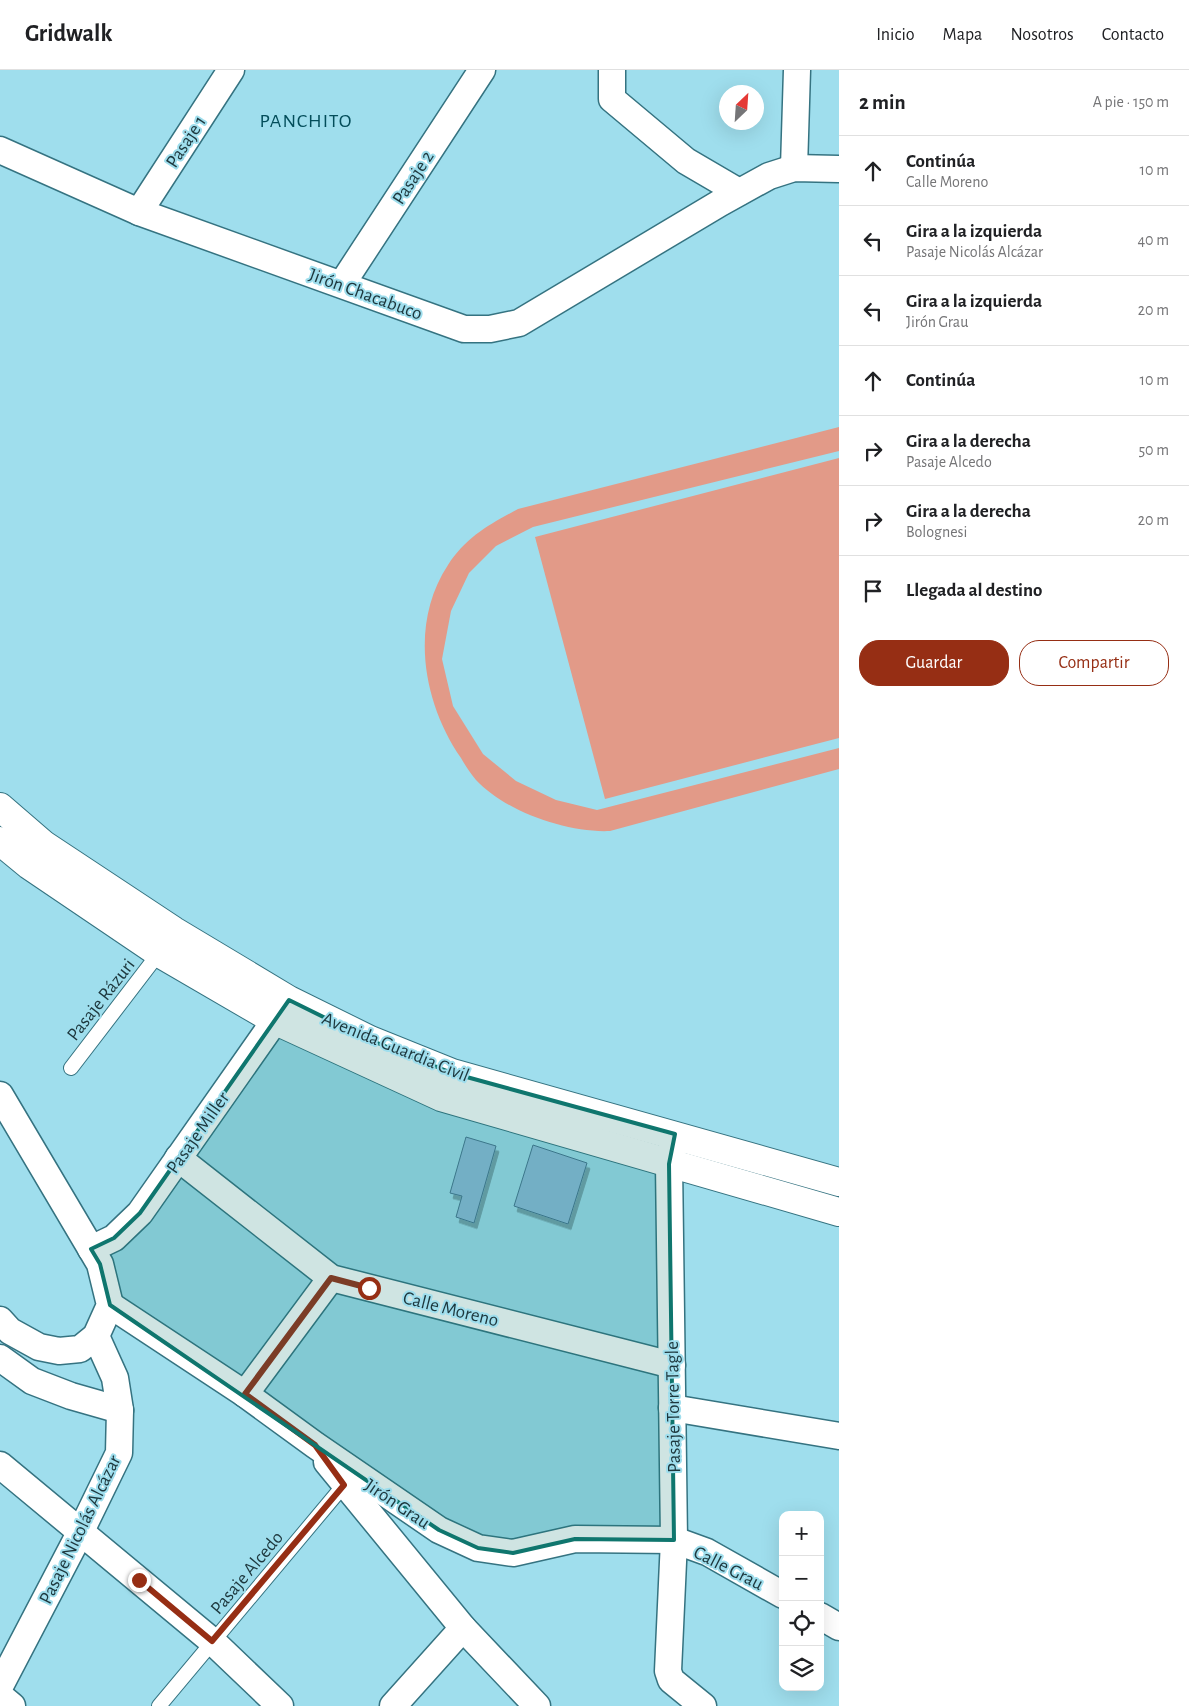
<!DOCTYPE html>
<html lang="es">
<meta charset="utf-8">
<style>
body{margin:0;font-family:"Alegreya Sans",sans-serif;background:#f2f2f2;color:#202124}
.controls{position:absolute;right:15px;bottom:15px;display:grid;overflow:hidden;border-radius:10px;box-shadow:0 5px 20px #0002}
.controls button{width:45px;height:45px;display:grid;place-items:center;padding:0;border:0;border-bottom:1px solid #e0e0e0;background:#fff;color:#202124;font:25px sans-serif}
.compass{position:absolute;left:719px;top:15px;width:45px;height:45px;border-radius:50%;background:#fff;box-shadow:0 5px 20px #0002;rotate:25deg}
.stop{position:absolute;width:15px;height:15px;margin:-11px;border:4px solid #962e14;border-radius:50%;background:#fff}
.stop.end{background:#962e14;border-color:#fff;box-shadow:0 1px 5px #0008}
.list{margin:0;padding:0;list-style:none}
h2{display:flex;justify-content:space-between;align-items:center;height:65px;margin:0;padding:0 20px;font-size:21px}
h2 small{font-size:16px;font-weight:400;color:#757577}
.list li{display:grid;grid-template-columns:32px 1fr auto;gap:15px;align-items:center;box-sizing:border-box;height:70px;padding:0 20px;border-top:1px solid #e0e0e0}
.list b{display:block;font-size:19px;white-space:nowrap}
.list p{margin:0;font-size:16px;white-space:nowrap;color:#757577}
.list em{font-size:16px;font-style:normal;color:#757577}
.actions{display:flex;gap:10px;padding:15px 20px}
.actions a{flex:1;padding:11px 0;border:1px solid #962e14;border-radius:20px;text-align:center;font-size:18px;color:#962e14}
.actions .main{background:#962e14;color:#fff}
.icon{flex:none;width:28px;height:28px;fill:none;stroke:currentColor;stroke-width:2;stroke-linecap:round;stroke-linejoin:round}
.map{position:relative;flex:none;width:839px;height:1636px;overflow:hidden}
header{display:flex;align-items:center;gap:30px;box-sizing:border-box;height:70px;padding:0 25px;background:#fff;border-bottom:1px solid #e0e0e0}
header strong{font-size:24px}
nav{display:flex;gap:28px;margin-inline-start:auto;font-size:18px}
main{display:flex}
aside{flex:1;background:#fff}
.map>svg:first-child{display:block}
.green{fill:#e29a88}
.building{fill:#8cbddb;stroke:#477691;filter:url(#shadow)}
.lines{fill:none;stroke-linecap:round;stroke-linejoin:round}
.service-casing{stroke:#357381;stroke-width:16}
.minor-casing{stroke:#357381;stroke-width:29}
.tertiary-casing{stroke:#357381;stroke-width:30}
.service{stroke:#fff;stroke-width:14}
.minor{stroke:#fff;stroke-width:26}
.tertiary{stroke:#fff;stroke-width:28}
.route{stroke:#962e14;stroke-width:6}
.marked{fill:#0f766e;fill-opacity:0.2;stroke:#0f766e;stroke-width:4;stroke-linejoin:round}
.labels{text-anchor:middle;stroke-width:4;stroke-linejoin:round;paint-order:stroke}
.street-label{font-size:19px;fill:#1d373d;stroke:#9fdeed}
.neighbourhood-label{font-size:20px;letter-spacing:1px;fill:#034d5a;stroke:#9fdeed}
</style>
<header>
<strong>Gridwalk</strong>
<nav><a>Inicio</a><a>Mapa</a><a>Nosotros</a><a>Contacto</a></nav>
</header>
<main>
<div class="map">
<svg width="839" height="1636" viewBox="0 0 839 1636">
<defs>
<filter id="shadow"><feDropShadow dx="3" dy="5.5" stdDeviation="0" flood-color="#0004"/></filter>
</defs>
<rect width="100%" height="100%" fill="#9fdeed"/>
<!-- green -->
<g class="green">
<path d="M839 357V381L533 457 496 476 469 503 451 541 442 589 453 636 483 684 516 711 556 730 597 740 839 678V699L610 761C567 763 506 742 476 710 470 703 465 695 461 688 423 633 409 554 448 495 466 467 490 454 518 439Z"/>
<path d="M839 388V668L605 729 535 467Z"/>
</g>
<!-- building -->
<g class="building">
<path d="M466 1067 496 1076 474 1153 456 1147 462 1126 450 1123Z"/>
<path d="M533 1075 587 1093 568 1154 514 1136Z"/>
</g>
<g class="lines">
<defs>
<g id="service">
<path d="M71 998 159 883"/>
<path d="M159 1636 344 1415"/>
</g>
<g id="minor">
<path d="M612 0V29L686 91 739 122"/>
<path d="M0 80 139 142 464 259H490L519 253 720 133 769 106 794 98 839 99"/>
<path d="M794 98 797 0"/>
<path d="M139 142 231 0"/>
<path d="M342 214 482 0"/>
<path d="M0 1025 100 1194 110 1235 96 1266 80 1279 59 1281 39 1277 10 1261 0 1250"/>
<path d="M673 1072 669 1094 674 1470 668 1601 671 1610 703 1636"/>
<path d="M178 1088 331 1208 672 1295"/>
<path d="M91 1179 114 1168 140 1143 288 932"/>
<path d="M110 1235 245 1324 315 1375 439 1460 478 1478 513 1483 575 1469 674 1470 707 1482 783 1525"/>
<path d="M0 1288 32 1311 71 1326 120 1340"/>
<path d="M245 1324 331 1208"/>
<path d="M672 1338 839 1366"/>
<path d="M327 1392 463 1558 537 1636"/>
<path d="M0 1395 212 1571 280 1636"/>
<path d="M820 1546 839 1557"/>
<path d="M0 1616 81 1461 119 1383 120 1340 115 1308 96 1266"/>
<path d="M0 1626 12 1636"/>
<path d="M393 1636 463 1558"/>
</g>
<g id="tertiary">
<path d="M0 737 44 775 174 861 289 930 370 970 452 1003 839 1112"/>
<path d="M0 771 29 795 159 883 276 951 441 1027 839 1142"/>
</g>
</defs>
<!-- service casing -->
<use href="#service" class="service-casing"/>
<!-- minor casing -->
<use href="#minor" class="minor-casing"/>
<!-- tertiary casing -->
<use href="#tertiary" class="tertiary-casing"/>
<!-- service -->
<use href="#service" class="service"/>
<!-- minor -->
<use href="#minor" class="minor"/>
<!-- tertiary -->
<use href="#tertiary" class="tertiary"/>
</g>
<g class="lines">
<!-- route -->
<path class="route" d="M139 1510 212 1571 344 1415 315 1375 245 1324 331 1208 369 1218"/>
</g>
<!-- marked area -->
<path class="marked" d="M289 930 370 970 452 1003 675 1064 669 1094 674 1470 575 1469 513 1483 478 1478 439 1460 110 1235 100 1194 91 1179 114 1168 140 1143Z"/>
<g class="labels">
<!-- street labels -->
<g class="street-label">
<text transform="translate(185 71) rotate(-57)" y="7">Pasaje 1</text>
<text transform="translate(412 107) rotate(-57)" y="7">Pasaje 2</text>
<text transform="translate(366 223) rotate(20)" y="7">Jirón Chacabuco</text>
<text transform="translate(100 929) rotate(-52)" y="7">Pasaje Rázuri</text>
<text transform="translate(396 976) rotate(22)" y="7">Avenida Guardia Civil</text>
<text transform="translate(197 1062) rotate(-55)" y="7">Pasaje Miller</text>
<text transform="translate(451 1238) rotate(14)" y="7">Calle Moreno</text>
<text transform="translate(672 1337) rotate(-91)" y="7">Pasaje Torre Tagle</text>
<text transform="translate(398 1433) rotate(34)" y="7">Jirón Grau</text>
<text transform="translate(79 1459) rotate(-64)" y="7">Pasaje Nicolás Alcázar</text>
<text transform="translate(729 1497) rotate(27)" y="7">Calle Grau</text>
<text transform="translate(246 1502) rotate(-50)" y="7">Pasaje Alcedo</text>
</g>
<!-- neighbourhood labels -->
<g class="neighbourhood-label">
<text x="306" y="57">PANCHITO</text>
</g>
</g>
</svg>
<div class="controls">
<button>+</button>
<button>−</button>
<button><svg class="icon" aria-label="locate" viewBox="0 0 24 24"><circle cx="12" cy="12" r="6"/><path d="M12 2v4M12 18v4M2 12h4M18 12h4"/></svg></button>
<button><svg class="icon" aria-label="layers" viewBox="0 0 24 24"><path d="M12 4l9 5-9 5-9-5zM3 14l9 5 9-5"/></svg></button>
</div>
<svg class="compass" viewBox="-18 -18 36 36"><path d="M0-13l5 13h-10z" fill="#e53935"/><path d="M0 13l5-13h-10z" fill="#757577"/></svg>
<div class="stop" style="left:369px;top:1218px"></div>
<div class="stop end" style="left:139px;top:1510px"></div>
</div>
<aside>
<h2>2 min<small>A pie · 150 m</small></h2>
<ul class="list">
<li><svg class="icon" aria-label="ahead" viewBox="0 0 24 24"><path d="M12 20V5M6 11l6-6 6 6"/></svg><div><b>Continúa</b><p>Calle Moreno</p></div><em>10 m</em></li>
<li><svg class="icon" aria-label="left" viewBox="0 0 24 24"><path d="M17 20v-9H6M10 6l-5 5 5 5"/></svg><div><b>Gira a la izquierda</b><p>Pasaje Nicolás Alcázar</p></div><em>40 m</em></li>
<li><svg class="icon" aria-label="left" viewBox="0 0 24 24"><path d="M17 20v-9H6M10 6l-5 5 5 5"/></svg><div><b>Gira a la izquierda</b><p>Jirón Grau</p></div><em>20 m</em></li>
<li><svg class="icon" aria-label="ahead" viewBox="0 0 24 24"><path d="M12 20V5M6 11l6-6 6 6"/></svg><div><b>Continúa</b></div><em>10 m</em></li>
<li><svg class="icon" aria-label="right" viewBox="0 0 24 24"><path d="M7 20v-9h11M14 6l5 5-5 5"/></svg><div><b>Gira a la derecha</b><p>Pasaje Alcedo</p></div><em>50 m</em></li>
<li><svg class="icon" aria-label="right" viewBox="0 0 24 24"><path d="M7 20v-9h11M14 6l5 5-5 5"/></svg><div><b>Gira a la derecha</b><p>Bolognesi</p></div><em>20 m</em></li>
<li><svg class="icon" aria-label="arrive" viewBox="0 0 24 24"><path d="M6 21V4h12l-3 4 3 4H6"/></svg><div><b>Llegada al destino</b></div></li>
</ul>
<div class="actions"><a class="main">Guardar</a><a>Compartir</a></div>
</aside>
</main>
